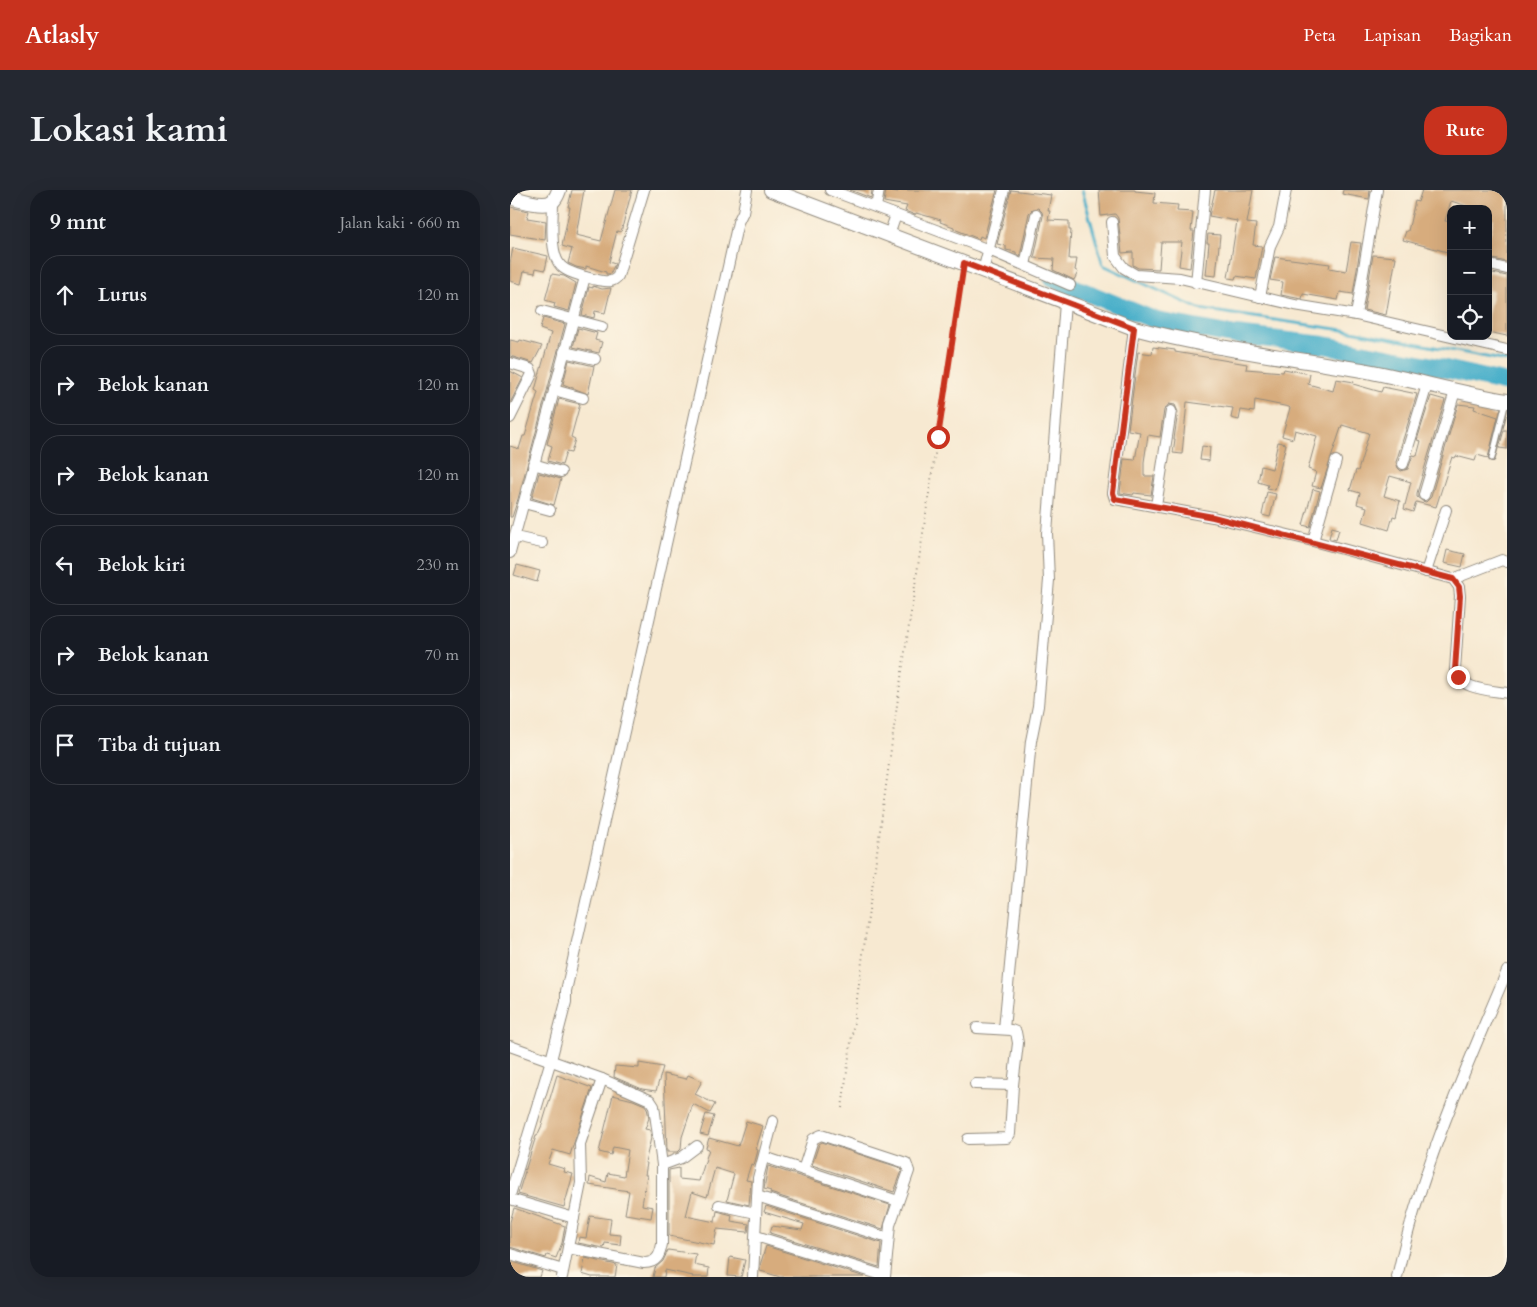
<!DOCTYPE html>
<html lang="id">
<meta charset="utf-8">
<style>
body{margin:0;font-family:Cardo,serif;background:#242831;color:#f1f3f6}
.controls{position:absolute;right:15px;top:15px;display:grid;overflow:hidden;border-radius:10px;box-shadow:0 5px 20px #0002}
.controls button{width:45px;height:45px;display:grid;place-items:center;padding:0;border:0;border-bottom:1px solid #363941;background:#171b24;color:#f1f3f6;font:25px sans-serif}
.stop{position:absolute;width:15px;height:15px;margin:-11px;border:4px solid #c8321e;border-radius:50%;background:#fff}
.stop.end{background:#c8321e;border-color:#fff;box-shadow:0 1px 5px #0008}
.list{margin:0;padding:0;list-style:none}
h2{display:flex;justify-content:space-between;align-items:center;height:65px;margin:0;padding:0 20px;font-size:21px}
h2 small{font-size:16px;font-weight:400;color:#9ea1a6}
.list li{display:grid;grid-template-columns:32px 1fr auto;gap:15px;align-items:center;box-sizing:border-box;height:80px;margin:0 10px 10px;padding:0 10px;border:1px solid #363941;border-radius:20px}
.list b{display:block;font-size:19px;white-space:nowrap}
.list em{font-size:16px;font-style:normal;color:#9ea1a6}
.icon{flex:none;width:28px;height:28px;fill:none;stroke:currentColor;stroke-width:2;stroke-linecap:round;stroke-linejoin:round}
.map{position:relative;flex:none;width:997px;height:1087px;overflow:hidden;border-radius:20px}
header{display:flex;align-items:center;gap:30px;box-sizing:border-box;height:70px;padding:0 25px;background:#c8321e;color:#fff}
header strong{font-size:24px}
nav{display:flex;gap:28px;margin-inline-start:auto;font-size:18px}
.intro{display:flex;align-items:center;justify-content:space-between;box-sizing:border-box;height:120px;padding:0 30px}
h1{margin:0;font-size:35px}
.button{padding:12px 22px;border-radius:20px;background:#c8321e;color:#fff;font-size:18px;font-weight:700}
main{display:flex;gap:30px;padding:0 30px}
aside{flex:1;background:#171b24;border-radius:20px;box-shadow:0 5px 20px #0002}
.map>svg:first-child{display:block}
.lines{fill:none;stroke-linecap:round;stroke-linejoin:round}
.stream{stroke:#4bb0ca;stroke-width:3}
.river{stroke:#4bb0ca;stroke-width:18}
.building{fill:#d7ac7d}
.lane-casing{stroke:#918a7e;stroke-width:8}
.street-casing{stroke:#918a7e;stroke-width:12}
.secondary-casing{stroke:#918a7e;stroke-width:16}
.path{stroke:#918a7e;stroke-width:2;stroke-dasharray:1 4;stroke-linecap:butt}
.lane{stroke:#fff;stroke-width:5}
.street{stroke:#fff;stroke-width:10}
.secondary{stroke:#fff;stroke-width:14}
.route{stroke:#c8321e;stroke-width:6}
</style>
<header>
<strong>Atlasly</strong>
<nav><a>Peta</a><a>Lapisan</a><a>Bagikan</a></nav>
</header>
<div class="intro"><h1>Lokasi kami</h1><a class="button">Rute</a></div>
<main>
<aside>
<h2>9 mnt<small>Jalan kaki · 660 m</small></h2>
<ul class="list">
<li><svg class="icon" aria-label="ahead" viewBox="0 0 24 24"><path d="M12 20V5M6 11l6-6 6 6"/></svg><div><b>Lurus</b></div><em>120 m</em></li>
<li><svg class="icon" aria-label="right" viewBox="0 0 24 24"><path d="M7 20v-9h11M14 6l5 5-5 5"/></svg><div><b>Belok kanan</b></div><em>120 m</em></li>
<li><svg class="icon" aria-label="right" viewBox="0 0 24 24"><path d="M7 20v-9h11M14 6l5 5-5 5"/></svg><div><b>Belok kanan</b></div><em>120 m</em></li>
<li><svg class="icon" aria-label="left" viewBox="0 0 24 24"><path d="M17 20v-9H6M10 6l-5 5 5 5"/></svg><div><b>Belok kiri</b></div><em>230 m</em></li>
<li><svg class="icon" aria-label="right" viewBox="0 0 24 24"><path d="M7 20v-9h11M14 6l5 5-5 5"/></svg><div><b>Belok kanan</b></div><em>70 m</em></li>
<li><svg class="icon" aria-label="arrive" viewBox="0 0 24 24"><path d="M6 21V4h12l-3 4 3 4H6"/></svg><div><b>Tiba di tujuan</b></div></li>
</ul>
</aside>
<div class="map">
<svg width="997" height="1087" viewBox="0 0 997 1087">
<rect width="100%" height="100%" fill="#fcf5e5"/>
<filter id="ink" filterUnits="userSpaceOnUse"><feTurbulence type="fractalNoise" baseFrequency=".02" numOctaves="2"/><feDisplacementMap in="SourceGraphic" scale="10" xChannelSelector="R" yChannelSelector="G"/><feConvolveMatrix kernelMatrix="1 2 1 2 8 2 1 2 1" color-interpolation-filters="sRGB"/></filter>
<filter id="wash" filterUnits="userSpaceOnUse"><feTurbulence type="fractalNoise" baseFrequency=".0096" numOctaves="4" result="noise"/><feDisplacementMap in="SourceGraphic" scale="20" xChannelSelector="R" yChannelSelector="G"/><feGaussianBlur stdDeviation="1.12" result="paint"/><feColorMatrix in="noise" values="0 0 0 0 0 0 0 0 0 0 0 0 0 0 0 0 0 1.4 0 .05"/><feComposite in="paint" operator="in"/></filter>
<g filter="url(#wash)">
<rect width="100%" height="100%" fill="#f7e9d1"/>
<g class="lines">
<!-- stream -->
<path class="stream" d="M572 0 593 75 689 119 847 142 997 171"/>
<!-- river -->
<path class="river" d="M543 89 647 131 717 144 814 155 914 174 997 193"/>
</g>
<g id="blocks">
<!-- building -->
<g class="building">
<path d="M62 0H74L66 45 91 51 105 0H122L111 42 107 41 99 72 105 74 100 84H96V82L76 76V79L66 77 58 73 62 59 52 56 60 17H58Z"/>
<path d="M340 0H362L361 8Z"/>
<path d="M376 0 388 2V0H487L474 48 470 46 469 49 444 39V37L430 32 431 30 406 23 405 25 395 21 397 16 374 12Z"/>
<path d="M501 0 541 5 538 21H540L538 30 559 31V40H561L559 69H567L565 80 568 82 564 90 543 80 544 69 524 68 533 26 532 22 528 18 523 19 519 23 510 66 506 64V62L496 60V56L487 54Z"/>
<path d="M589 0H625V1L645 3 644 13 668 15 667 21 683 22 681 41H684L680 78 669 76 672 52H651L649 79 628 78 623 75V62L612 63 608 28 605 24 591 26Z"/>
<path d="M705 0H743L737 33 746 34 743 55 752 56 746 89 726 86 725 89 718 88 727 31 699 26Z"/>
<path d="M833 0H860L859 9 832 4Z"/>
<path d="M912 0H997V72L978 68V52L984 29 978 28V19H966L941 11 935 31 941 32V63L893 50 896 41H898L905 11 908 12Z"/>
<path d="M0 17 19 21 17 28 36 31 35 50 0 44Z"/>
<path d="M698 44 710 45 706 86 696 85 699 53H697Z"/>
<path d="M841 52 851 53 843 104 830 102 828 110 793 104 792 109 771 105 773 92 760 90 765 67 820 74 819 78 836 81Z"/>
<path d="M3 58 38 66 35 80 26 78 25 83 14 81 11 94 0 91V73Z"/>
<path d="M863 65 886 67 876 125 854 120Z"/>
<path d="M978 82 997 86V146L978 142V125L983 101 978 100Z"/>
<path d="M42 84 54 86 66 93 59 121 44 117 45 113 35 110Z"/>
<path d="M83 96 92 99 101 98 95 123 85 121 84 128 72 125 79 97 83 98Z"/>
<path d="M33 128 55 134 8 309 2 327H0V256L9 259 13 246H15L28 202 25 200 41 143 30 139Z"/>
<path d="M68 138 87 143 85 150 92 152 89 163 63 157Z"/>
<path d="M0 150 9 152 10 150 32 156 23 173 0 166Z"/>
<path d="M643 157 665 160V162L737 174 736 179 773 182 774 179 800 184 798 194 823 201 826 189 844 192 843 194 871 202 873 197 907 204 886 272 888 278 891 281 898 279 903 265 907 266 911 251 907 250 921 206 935 210 907 303V307L912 311 916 312 921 307 948 214 965 216 964 219 988 227 978 268 967 265 965 271 946 266 945 268 942 267 926 317 906 312 903 322 894 319 901 292 880 286 874 306 890 311 886 327 883 326 879 340 853 332 857 317 847 314 850 303 840 300 846 280 848 281 859 243 832 235 811 298 802 296 806 282 798 279 807 246 785 240 783 249 772 246 780 218 779 217 745 210 744 222 731 220 729 230 721 228 723 218 677 212 672 264 663 263 665 249H664L668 222 665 215 659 214 654 220 650 247 638 245 634 272V286H644L641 305 624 303 623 305 610 303 614 269 625 270 630 242 618 240 628 162 642 164Z"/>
<path d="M59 170 84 176 78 204 53 194Z"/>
<path d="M0 181 13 188 0 213Z"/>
<path d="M49 209 70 214 61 247 65 249 61 263 56 262 52 275 38 271 42 256 37 254Z"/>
<path d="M994 240H997V259L989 258Z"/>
<path d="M768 252 776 254 765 300 757 298 758 295 748 292 751 276 762 279Z"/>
<path d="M692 256 700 257 699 271 690 270Z"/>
<path d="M29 283 51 289 44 315 22 308Z"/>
<path d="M803 299 810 301 800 337 793 335Z"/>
<path d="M757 302 766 304 760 327 752 325Z"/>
<path d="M822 337 829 339 826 350 819 348Z"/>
<path d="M937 360 955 364 952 377 934 373Z"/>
<path d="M7 375 30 381 27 392 4 385Z"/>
<path d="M129 873 153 877 146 901 132 899 104 887 105 876 129 878Z"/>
<path d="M154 884 176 889 178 885 192 891 185 904 205 914 200 923 183 914 172 947 171 959 168 962H157Z"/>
<path d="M47 885 82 898 60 965 43 960 38 974 55 979 54 982 63 984 54 1017 8 1004 26 946H27L32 935Z"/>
<path d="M103 905 123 910 135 915 137 918 139 928 135 939 140 940 141 948 135 973H137L135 985H137L132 1015 143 1017 141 1028 115 1024 119 1001 79 995 80 987 96 992 98 983 114 986 118 960 103 957 101 965 89 962Z"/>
<path d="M196 924 204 926 198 946 190 944Z"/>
<path d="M236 931 253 936 246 959 248 960 244 975 241 974 236 990 241 991 239 1015 217 1010 224 984 205 978 197 1007 182 1002 176 1026 205 1032 207 1021 222 1025 221 1031 239 1034 238 1042 207 1039 204 1055 159 1046V980L169 978V989L189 991 199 959 196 958 199 948 228 956Z"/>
<path d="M312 952 391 978 392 981 384 1002 302 975 309 954Z"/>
<path d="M258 976 380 1015 373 1039 260 1003 261 1001 254 999Z"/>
<path d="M256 1016 371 1053 369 1077 260 1043 262 1036 292 1040 294 1034 254 1022Z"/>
<path d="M4 1018 55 1036 52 1053 46 1068 37 1065 36 1068 0 1057V1032Z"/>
<path d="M80 1026 101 1029 99 1044 111 1045 110 1055 95 1053 94 1058 68 1053 69 1047 76 1048Z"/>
<path d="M256 1056 355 1087H270L254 1082 250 1081 251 1072Z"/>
<path d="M158 1060 186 1064 184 1075 199 1078 198 1087H182L183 1086 155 1080 154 1087H143L145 1078 153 1071Z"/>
<path d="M220 1067 235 1070 231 1087 218 1086Z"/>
<path d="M75 1068 107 1075 105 1087H82L72 1084Z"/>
<path d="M0 1071 32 1081 30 1087H0Z"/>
</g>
</g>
</g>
<g filter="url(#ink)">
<use href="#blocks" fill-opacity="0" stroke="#918a7e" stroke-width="1"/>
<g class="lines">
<defs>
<path id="lane" d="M982 268 996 212"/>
<g id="street">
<path d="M320 0 479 60 560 95"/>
<path d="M43 12C43 28 39 64 51 76 59 84 77 87 87 90 95 91 102 94 108 86L134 0"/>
<path d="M366 17 369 0"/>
<path d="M602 32 605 66 614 78 626 85 670 88 785 115 846 125 997 160"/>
<path d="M379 45 386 25"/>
<path d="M515 75 526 25"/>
<path d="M980 75 997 79"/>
<path d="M473 81 494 0"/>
<path d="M686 93 695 0"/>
<path d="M750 107 760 56 769 37 776 0"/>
<path d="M32 121 92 137"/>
<path d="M846 125 867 0"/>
<path d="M624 138 603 303 605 309 703 327 803 351 943 389 949 397 950 406 945 480C950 500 980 500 997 503"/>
<path d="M54 162 85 169"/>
<path d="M0 173 20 179 22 184 0 228"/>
<path d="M44 200 73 208"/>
<path d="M23 274 51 282"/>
<path d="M893 274 917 195"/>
<path d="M914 305 945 201"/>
<path d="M14 313 40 320"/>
<path d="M646 316 661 221"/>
<path d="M5 347 32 353"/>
<path d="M803 351 826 271"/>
<path d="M0 363 75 87"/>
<path d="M916 382 936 320"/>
<path d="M943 389 992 370 997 372"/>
<path d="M494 839 521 551 528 516 539 390 537 343 555 113"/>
<path d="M0 856 92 889 140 910 144 916 152 975V1054C150 1065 147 1073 134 1073L58 1058"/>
<path d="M465 894 503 895"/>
<path d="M458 949 497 948 500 944 503 895 508 853 506 842 501 840 467 838"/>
<path d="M254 967 388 1011"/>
<path d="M152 975 171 968 187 956"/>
<path d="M293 980 303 949 311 945 396 973 399 981 380 1035 375 1087"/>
<path d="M0 1005 41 870 56 812V801L228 32 233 22 237 0"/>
<path d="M247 1006 378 1048"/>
<path d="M0 1009 64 1028"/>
<path d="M209 1015 246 1023"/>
<path d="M246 1046 375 1086"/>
<path d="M0 1064 53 1080"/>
<path d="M52 1087 71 993 70 954 92 889"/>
<path d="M243 1087 248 988 263 931"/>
<path d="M887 1087C910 982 955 880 997 781"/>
</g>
<g id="secondary">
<path d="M261 0 624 138C699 158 776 167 852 180 901 189 948 203 997 211"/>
<path d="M0 7C10 10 35 18 43 11 46 8 48 3 49 0"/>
</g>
</defs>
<!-- lane casing -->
<use href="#lane" class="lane-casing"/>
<!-- street casing -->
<use href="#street" class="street-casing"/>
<!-- secondary casing -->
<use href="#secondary" class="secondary-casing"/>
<!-- path -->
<path class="path" d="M332 918 388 508 452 86"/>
<!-- lane -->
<use href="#lane" class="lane"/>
<!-- street -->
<use href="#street" class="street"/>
<!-- secondary -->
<use href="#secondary" class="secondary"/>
</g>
</g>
<g class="lines" filter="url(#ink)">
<!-- route -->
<path class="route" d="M428 247 454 73 624 138 603 303 605 309 703 327 943 389 949 397 950 406 945 480 948 487"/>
</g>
</svg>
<div class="controls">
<button>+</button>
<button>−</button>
<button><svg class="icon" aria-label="locate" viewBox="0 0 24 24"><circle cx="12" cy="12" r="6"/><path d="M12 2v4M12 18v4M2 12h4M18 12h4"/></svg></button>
</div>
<div class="stop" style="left:428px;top:247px"></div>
<div class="stop end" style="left:948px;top:487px"></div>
</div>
</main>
